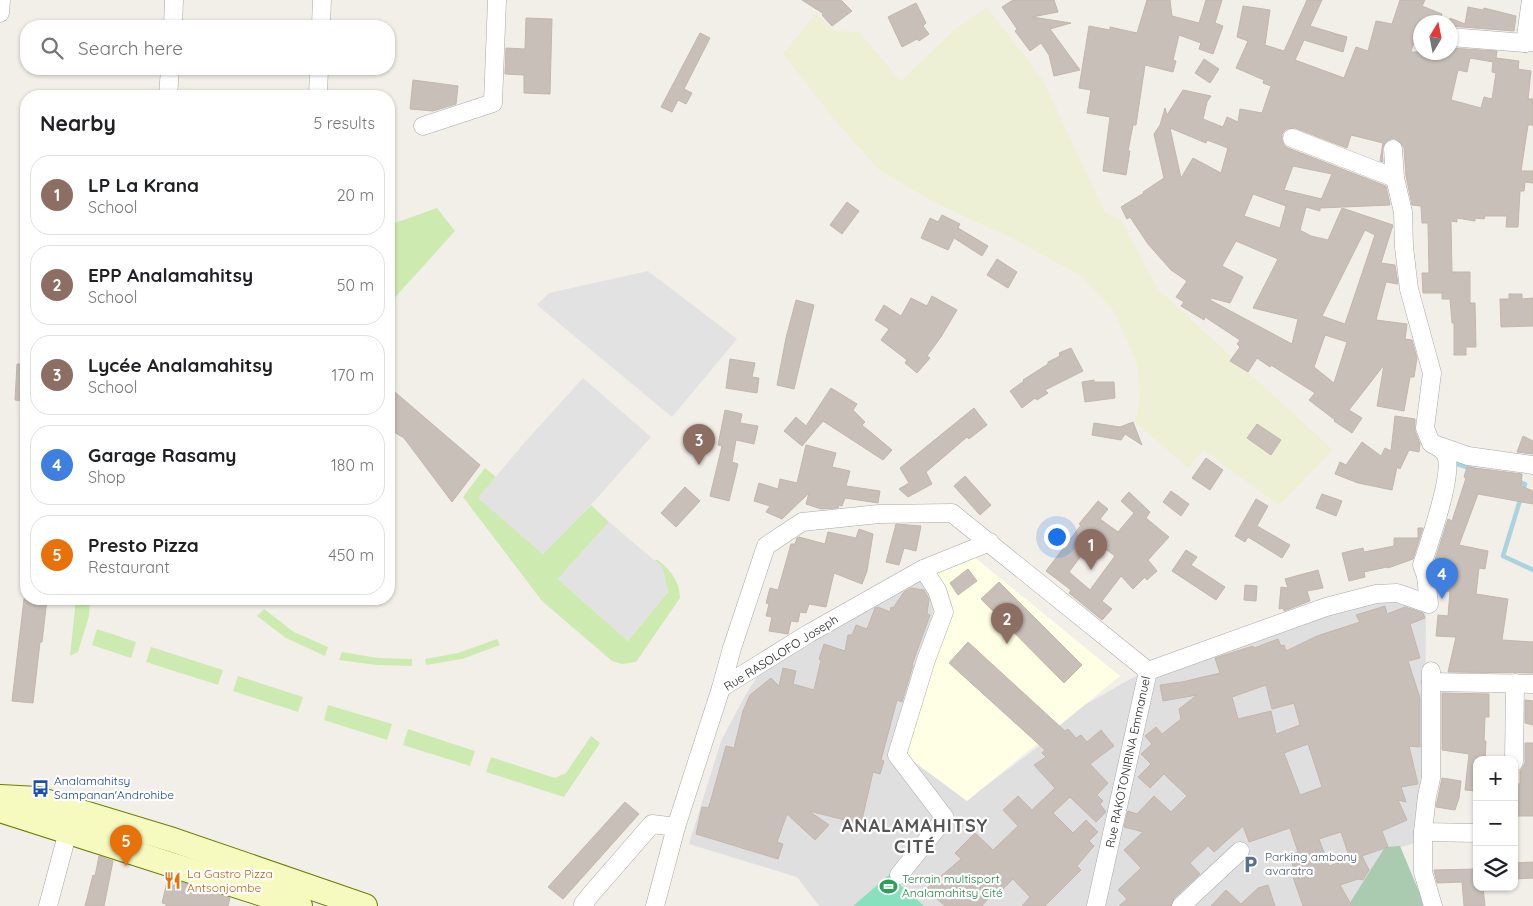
<!DOCTYPE html>
<meta charset="utf-8">
<style>
body{margin:0;font-family:Quicksand,sans-serif;background:#f6f6f6;color:#202124}
.controls{position:absolute;right:15px;bottom:15px;display:grid;overflow:hidden;border-radius:10px;box-shadow:0 1px 4px #0004}
.controls button{width:45px;height:45px;display:grid;place-items:center;padding:0;border:0;border-bottom:1px solid #e0e0e0;background:#fff;color:#202124;font:25px sans-serif}
.compass{position:absolute;left:1413px;top:15px;width:45px;height:45px;border-radius:50%;background:#fff;box-shadow:0 1px 4px #0004;rotate:10deg}
.you{position:absolute;left:1056px;top:536px;width:18px;height:18px;margin:-12px;border:4px solid #fff;border-radius:50%;background:#1a73e8;box-shadow:0 0 0 8px #1a73e833}
.badge{display:grid;place-items:center;width:32px;height:32px;border-radius:50%;background:#111827;color:#fff;font-size:16px;font-weight:700}
.pin{position:absolute;translate:-50% -41px;filter:drop-shadow(0 1px 2px #0008)}
.pin::after{content:'';position:absolute;top:26px;width:18px;height:15px;background:inherit;clip-path:polygon(0 0,100% 0,50% 100%)}
.list{margin:0;padding:0;list-style:none}
h2{display:flex;justify-content:space-between;align-items:center;height:65px;margin:0;padding:0 20px;font-size:21px}
h2 small{font-size:16px;font-weight:400;color:#757577}
.list li{display:grid;grid-template-columns:32px 1fr auto;gap:15px;align-items:center;box-sizing:border-box;height:80px;margin:0 10px 10px;padding:0 10px;border:1px solid #e0e0e0;border-radius:20px}
.list b{display:block;font-size:19px;white-space:nowrap}
.list p{margin:0;font-size:16px;white-space:nowrap;color:#757577}
.list em{font-size:16px;font-style:normal;color:#757577}
.icon{flex:none;width:28px;height:28px;fill:none;stroke:currentColor;stroke-width:2;stroke-linecap:round;stroke-linejoin:round}
.map{position:relative;flex:none;width:1533px;height:906px;overflow:hidden}
.search{position:absolute;background:#fff;box-shadow:0 1px 4px #0004;left:20px;top:20px;width:375px;height:55px;display:flex;align-items:center;gap:12px;box-sizing:border-box;padding:0 18px;border-radius:20px;color:#757577;font-size:19px}
.panel{position:absolute;background:#fff;box-shadow:0 1px 4px #0004;left:20px;top:90px;width:375px;height:515px;border-radius:20px}
.map>svg:first-child{display:block}
.residential{fill:#e0dfdf}
.education{fill:#ffffe5}
.farmland{fill:#eef0d5}
.grass{fill:#cdebb0}
.cemetery{fill:#aacbaf}
.pitch{fill:#88e0be}
.parking{fill:#e2e2e2}
.lines{fill:none;stroke-linecap:round;stroke-linejoin:round}
.stream{stroke:#aad3df;stroke-width:4.5}
.building{fill:#c7bfb8;stroke:#c4b6ab;fill-rule:evenodd}
.minor-casing{stroke:#a9a9a9;stroke-width:19}
.secondary-casing{stroke:#707d05;stroke-width:26}
.minor{stroke:#fff;stroke-width:18}
.secondary{stroke:#f7fabf;stroke-width:24}
.labels{text-anchor:middle;stroke-width:4.5;stroke-linejoin:round;paint-order:stroke}
.street-label{font-size:12px;fill:#222;stroke:#fff}
.transit-label{font-size:12px;fill:#164399;stroke:#fff;text-anchor:start}
.service-label{font-size:12px;fill:#4e5e75;stroke:#fff;text-anchor:start}
.food-label{font-size:12px;fill:#c56008;stroke:#fff;text-anchor:start}
.leisure-label{font-size:12px;fill:#27864d;stroke:#fff;text-anchor:start}
.district-label{font-size:18px;font-weight:bold;letter-spacing:1px;fill:#555;stroke:#fff}
</style>
<div class="map">
<svg width="1533" height="906" viewBox="0 0 1533 906">
<rect width="100%" height="100%" fill="#f2efe9"/>
<!-- residential -->
<path class="residential" d="M913 573 936 595 931 621 894 747 967 800 1039 746 1071 713 1132 678 1201 650 1384 589 1426 601 1425 785 1415 843 1388 851 1363 906H819L797 877 689 844 721 741 746 694 763 668Z"/>
<!-- education -->
<path class="education" d="M967 551 1120 676 967 801 894 747 944 612 951 600 923 569Z"/>
<!-- farmland -->
<path class="farmland" d="M987 7 1043 80 1105 212 1121 220 1158 289 1333 450 1279 505 1203 450 1188 468 1135 422 1140 402 1137 364 1113 310 1081 276 1014 239 935 203 879 170 831 116 783 53 816 13 835 31 859 32 901 81 954 30Z"/>
<!-- grass -->
<g class="grass">
<path d="M437 208 455 231 389 304V225Z"/>
<path d="M485 468 496 477 479 498 543 554 591 505 609 522 558 579 628 641 668 592 662 567 654 560H658C670 570 680 581 680 598L636 662 622 664 612 661 542 601 463 497Z"/>
<path d="M76 599H90L89 616 78 652 70 656Z"/>
<path d="M264 609 294 632 328 647 325 656 286 638 257 616Z"/>
<path d="M97 629 136 642 131 658 92 645Z"/>
<path d="M497 639 500 645 462 659 426 665 425 659 458 653Z"/>
<path d="M151 647 223 670 218 685 146 662Z"/>
<path d="M342 652 378 658 412 659V666L376 665 339 660Z"/>
<path d="M238 676 303 697 298 712 233 691Z"/>
<path d="M328 705 392 724 387 740 324 720Z"/>
<path d="M408 729 475 751 470 766 403 745Z"/>
<path d="M591 736 600 743 564 797 486 772 491 757 555 778 566 773Z"/>
</g>
<!-- cemetery -->
<path class="cemetery" d="M1400 846 1425 906H1348L1385 847Z"/>
<!-- pitch -->
<path class="pitch" d="M889 875 924 906H853Z"/>
<!-- parking -->
<g class="parking">
<path d="M648 271 737 339 672 417 537 305 549 293Z"/>
<path d="M583 378 651 437 591 505 543 554 478 498 525 442Z"/>
<path d="M609 522 662 567 668 592 628 641 558 579Z"/>
</g>
<g class="lines">
<!-- stream -->
<g class="stream">
<path d="M1454 463 1473 469"/>
<path d="M1517 481 1525 484 1503 556 1533 570"/>
</g>
</g>
<!-- building -->
<g class="building">
<path d="M802 0H841L852 11 832 26 822 15 824 14Z"/>
<path d="M1013 0H1054L1058 12 1032 17 1071 23 1050 29 1080 70 1054 76 1049 55 1041 43 1030 51 1015 31 1017 29 1002 7Z"/>
<path d="M1147 0H1170L1172 16 1199 23 1206 0H1222L1215 23 1223 26 1213 54 1199 49 1201 43 1179 35 1173 60 1176 61 1173 72 1145 65 1136 125H1133L1128 151H1130L1126 175 1103 171 1110 117 1087 113 1091 90 1079 88 1089 26 1110 30V27L1137 33Z"/>
<path d="M1307 0H1322L1310 26 1347 37 1343 52 1304 40 1295 60 1344 78 1356 47 1368 51 1376 21 1392 24 1400 0H1425L1422 6 1442 14 1439 22H1420L1411 52H1450V48L1497 51 1496 58 1519 61 1518 69 1531 71 1528 99H1533V125H1528L1521 171H1533V183L1525 182 1524 191H1520L1518 227H1506L1507 216H1485L1484 219 1475 218V221L1457 218V222L1451 221 1452 272H1470V303H1475L1476 347H1466V355H1454V323H1452L1450 299H1442V293H1423L1422 273H1429L1428 223H1422L1421 206 1412 205 1406 176 1404 148 1401 143 1393 138 1387 141 1382 149 1383 162 1380 161 1383 143 1351 135 1347 148 1295 128 1286 129 1282 134V140L1284 145 1288 148 1386 186 1390 205 1320 208V211L1306 207 1300 230 1311 236 1328 240 1342 208 1393 225 1381 263 1395 265 1398 284 1386 282 1376 320 1407 324 1405 339 1412 340 1417 358 1414 377H1410L1404 411 1377 406 1384 365 1349 410 1362 418 1352 433 1334 421 1335 420 1309 400 1315 393 1271 365 1270 367 1257 358 1248 372 1230 361 1240 347 1237 344 1240 340 1205 317 1204 320 1181 306 1184 302 1176 297 1187 281 1171 270 1148 244 1130 217 1127 219 1121 207 1144 193 1143 192 1164 178 1154 134 1160 125 1165 108 1167 115 1183 90 1211 96 1207 102 1203 119 1223 127 1227 117 1238 122 1240 109 1262 113 1271 86 1263 83 1264 80 1236 68 1248 41 1237 37 1243 6 1270 10 1265 45 1284 51ZM1470 58 1493 62 1492 72 1496 73 1492 99 1484 97 1481 108 1451 100 1458 70 1467 72ZM1170 128 1206 143 1207 140 1228 148 1221 173 1193 158 1181 178ZM1293 166 1332 174 1321 200 1322 199 1284 190ZM1253 194 1286 206 1280 228 1244 216ZM1365 230 1375 235 1345 324 1322 316ZM1236 241 1278 259 1253 308 1298 319 1292 344 1210 300 1211 298 1230 303 1243 277 1222 266ZM1325 335 1347 342 1334 383 1314 367Z"/>
<path d="M916 3 926 23 923 26 929 34 919 41 917 39 902 47 888 17Z"/>
<path d="M1468 7 1483 10 1484 8 1516 16 1514 31 1450 26V18L1465 24Z"/>
<path d="M526 18 552 19 550 94 524 93V75L505 74 506 48 525 49Z"/>
<path d="M700 33 710 38 684 89 692 93 686 104 678 100 672 112 661 107Z"/>
<path d="M1204 59 1219 69 1210 83 1195 73Z"/>
<path d="M413 80 458 86 456 104 433 111 410 109Z"/>
<path d="M847 202 859 211 842 234 830 225Z"/>
<path d="M942 215 960 224 958 228 988 246 982 256 954 238 948 250 921 238 930 218 938 222Z"/>
<path d="M997 259 1017 272 1008 288 987 275Z"/>
<path d="M1509 294H1522V299L1533 298V326L1501 327 1500 299H1509Z"/>
<path d="M932 296 957 310 941 337 927 356 930 358 917 373 905 363 907 360 881 340 889 329 875 320 884 305 901 316 911 298 927 306Z"/>
<path d="M796 300 814 305 794 389 777 385 786 338Z"/>
<path d="M1071 348 1083 371 1045 390 1048 393 1037 400 1035 398 1022 408 1010 391 1024 381 1023 380 1048 364V362L1060 356 1059 353Z"/>
<path d="M730 359 755 363 752 377 759 378 757 393 726 388Z"/>
<path d="M17 364H26V401L15 400Z"/>
<path d="M1094 380V382H1114L1115 398 1085 402 1082 382Z"/>
<path d="M389 387 480 465 452 502 404 438 389 429Z"/>
<path d="M831 388 857 404 853 410 865 422 862 425 892 450 883 460 823 421 802 446 784 431 796 417 806 426Z"/>
<path d="M974 408 987 425 969 439 967 437 926 472 932 484 908 497 899 489 909 483 900 468Z"/>
<path d="M725 410 742 414 740 423 758 426 754 444 736 440 732 462 738 464 729 501 710 496 722 446 718 445Z"/>
<path d="M1395 416 1415 419V431L1420 444 1419 452 1409 450 1400 469 1397 467 1392 490 1358 483 1335 474 1340 462 1346 465 1362 442 1381 456 1385 448 1391 451Z"/>
<path d="M1133 422 1142 445 1125 434 1121 440 1092 435 1094 423 1120 427Z"/>
<path d="M1257 424 1281 440 1271 455 1247 438Z"/>
<path d="M1523 436 1533 441V454L1517 452Z"/>
<path d="M806 445 836 453 832 467 850 471 846 486 880 491 878 503 845 498 842 506 839 505 838 508 821 509 806 504 809 493 782 519 766 512 770 506 754 501 759 483 778 489 780 479 797 483Z"/>
<path d="M1206 458 1223 470 1210 490 1192 478Z"/>
<path d="M1467 467 1522 474 1521 486 1533 491V504L1478 494 1459 545 1488 551 1485 569 1479 568 1476 594 1508 599 1502 640 1533 642V673L1448 672 1456 637 1436 636 1438 615 1448 616 1450 591 1438 592 1434 563 1448 519 1452 521 1466 478 1464 477Z"/>
<path d="M965 476 991 505 980 515 954 486Z"/>
<path d="M685 487 700 501 676 527 661 513Z"/>
<path d="M1171 491 1189 504 1181 516 1163 502Z"/>
<path d="M1129 492 1150 512 1146 518 1169 537 1148 560 1157 571 1147 580 1145 577 1133 589 1121 576 1102 601 1112 609 1102 620 1069 593 1071 590 1046 571 1081 525 1079 524 1098 501 1108 509 1100 519 1118 532 1134 513 1121 501ZM1093 540 1115 556 1090 590 1069 572Z"/>
<path d="M1322 494 1342 501 1336 516 1316 508Z"/>
<path d="M1256 499 1268 506 1257 526 1290 545 1282 558 1248 537 1245 542 1235 536Z"/>
<path d="M896 524 921 526 916 551 904 548 899 565 886 562Z"/>
<path d="M1418 528H1423L1413 559 1388 568 1387 567 1364 572 1365 577 1349 581 1342 553 1363 548 1364 552 1394 546V538H1418Z"/>
<path d="M859 529 873 534 867 571 862 584 834 573 826 607 809 604 806 613 800 612 798 622 791 621 788 634 769 631 772 617 766 616 769 604 766 603 770 588 778 590 791 544H795L797 538 799 537 825 544 828 532 856 538Z"/>
<path d="M1186 550 1197 557 1191 565 1225 587 1216 600 1172 571Z"/>
<path d="M968 569 977 581 958 595 950 583Z"/>
<path d="M1318 570 1323 588 1307 591 1310 601 1284 611 1283 608 1279 609 1281 587 1288 588 1285 579Z"/>
<path d="M999 582 1082 665 1064 683 981 599Z"/>
<path d="M1245 585 1257 586 1256 601 1244 600Z"/>
<path d="M911 588 924 590 929 599 927 614 930 615 912 665H913L902 702 897 700 881 760 884 761 880 774 873 772 861 824 809 811 829 825 815 840 787 814 777 842 783 844 778 859 696 834 702 807 708 808 710 803 726 746 734 748 743 711 750 695 771 678 779 686 783 668 796 671 793 684 814 690 821 660 819 659 824 644 845 651 848 635H852L856 625 867 629 875 608 878 607 890 612 891 607 893 608 904 592Z"/>
<path d="M24 599H47L42 642H40L33 703 12 701Z"/>
<path d="M1385 606 1387 614 1405 607 1423 613 1425 618 1410 624 1420 658 1408 661 1420 698V747L1409 746 1418 784 1401 787 1406 802 1398 800 1407 820 1382 831 1388 847 1362 856 1369 870 1363 880 1358 879 1340 885 1352 906H1303L1293 877 1296 875 1289 854 1298 852 1290 828 1249 842 1243 826 1214 852 1208 846 1190 863 1200 874 1174 898 1171 906H1119L1127 899 1118 890 1141 868 1124 850 1143 832 1124 827 1128 811 1137 814 1154 796 1171 812 1187 796 1164 774 1150 788 1138 777 1151 764 1141 754 1152 744 1145 736 1156 727 1162 734 1181 719 1179 709 1197 695 1163 701 1160 685 1182 682 1220 673 1215 658 1253 646 1254 648 1278 639 1281 646 1284 645 1286 651 1317 636 1360 622 1356 615ZM1266 685 1272 709 1294 703 1300 725 1276 734 1271 711 1238 719 1232 697ZM1308 744 1322 787 1300 795 1284 753ZM1341 832 1350 859 1329 866 1319 839Z"/>
<path d="M968 642 1065 731 1068 729 1076 738 1081 735 1087 742 1101 730 1114 746 1090 764 1108 783 1097 795 1103 801 1100 804 1106 812 1096 822 1070 797 1053 813 1073 833 1086 820 1098 832 1089 841 1094 846 1077 866 1081 870 1045 906H1022L1030 897 1013 879 999 893 995 890 982 906H945L926 889 961 859 955 853 975 833 993 850 1018 826 1003 810 1018 796 1032 810 1055 788 1034 765 1046 757 1042 753 1045 750 949 663Z"/>
<path d="M1442 693 1489 694V717H1485L1484 741H1486L1485 760H1477V791L1465 790 1469 754 1442 750Z"/>
<path d="M1525 700 1533 701V725L1525 723Z"/>
<path d="M1525 743H1533V816H1514V784H1520V771L1523 767 1525 762Z"/>
<path d="M1442 778 1461 781 1459 798 1455 810 1436 807Z"/>
<path d="M625 802 639 814 563 899 548 887Z"/>
<path d="M99 856 113 861 104 906H85L93 875 95 876Z"/>
<path d="M1533 862V878L1514 879V863Z"/>
<path d="M1477 869V887H1483L1485 906H1464L1462 882 1437 883 1434 870Z"/>
<path d="M168 878 230 898 228 906H166V904L162 903Z"/>
<path d="M1268 885 1275 906H1211L1226 890 1241 904 1258 888Z"/>
</g>
<g class="lines">
<defs>
<g id="minor">
<path d="M1531 0 1525 43 1533 42"/>
<path d="M0 13 1 0"/>
<path d="M173 26 174 0"/>
<path d="M321 26 322 0"/>
<path d="M1450 37 1525 43"/>
<path d="M168 96 170 69"/>
<path d="M318 96 319 69"/>
<path d="M423 126 493 103 497 0"/>
<path d="M1292 138 1395 178"/>
<path d="M1393 149 1395 178 1403 212 1404 247 1409 289 1432 373 1425 428 1431 443 1468 456 1533 465"/>
<path d="M1148 671 1326 607 1376 594 1397 593 1429 604 1426 576 1422 565C1429 543 1454 474 1446 455 1443 449 1437 447 1431 443"/>
<path d="M1431 671V778L1427 796 1423 832V872L1433 906"/>
<path d="M1431 682 1533 684"/>
<path d="M721 688 732 648 766 546 802 522 879 514 952 513 1148 671 1096 906"/>
<path d="M1514 762 1515 683"/>
<path d="M1423 832 1477 833"/>
<path d="M899 875 945 818 897 755 926 660 944 612 937 590 923 569"/>
<path d="M48 906 68 831"/>
<path d="M585 906 583 904 592 893 652 824 676 827"/>
<path d="M655 906 676 827 721 688 808 634 923 569 990 542"/>
<path d="M1181 906 1240 851"/>
</g>
<g id="secondary">
<path d="M0 797 38 799 173 840 365 906"/>
<path d="M0 810 300 906"/>
</g>
</defs>
<!-- minor casing -->
<use href="#minor" class="minor-casing"/>
<!-- secondary casing -->
<use href="#secondary" class="secondary-casing"/>
<!-- minor -->
<use href="#minor" class="minor"/>
<!-- secondary -->
<use href="#secondary" class="secondary"/>
</g>
<!-- icons -->
<defs>
<symbol id="bus-bare" viewBox="-9 -9 18 18"><path d="M-5-6H5V4H4V6H2V4H-2V6H-4V4H-5ZM-3.5-4V0h7V-4ZM-3.5 1.2v1.5H-2V1.2ZM2 1.2v1.5H3.5V1.2Z" fill="#1a4fb4" stroke="#fff" stroke-width="2.5" paint-order="stroke"/></symbol>
<symbol id="parking-bare" viewBox="-9 -9 18 18"><path d="M-3.5-5.5H1a3.5 3.5 0 0 1 0 7H-1V5.5H-3.5ZM-1-3.4V-.6H.8a1.4 1.4 0 0 0 0-2.8Z" fill="#5c6f8a" stroke="#fff" stroke-width="2.5" paint-order="stroke"/></symbol>
<symbol id="restaurant-bare" viewBox="-9 -9 18 18"><path d="M-5-6h1v4h1v-4h1v4h1v-4h1v5L-1.5 .5V6h-2V.5L-5-1ZM5-6V6H3V1.5H1.5Q1.5-4 5-6Z" fill="#e8710a" stroke="#fff" stroke-width="2.5" paint-order="stroke"/></symbol>
<symbol id="stadium-bare" viewBox="-9 -9 18 18"><path d="M0-5a6.5 5 0 1 0 0 10a6.5 5 0 1 0 0-10ZM-3.5-1.8h7v3.6h-7Z" fill="#2e9e5b" stroke="#fff" stroke-width="2.5" paint-order="stroke"/></symbol>
</defs>
<g fill-rule="evenodd">
<use href="#bus-bare" x="28" y="776" width="25" height="25"/>
<use href="#parking-bare" x="1238" y="852" width="25" height="25"/>
<use href="#restaurant-bare" x="160" y="868" width="25" height="25"/>
<use href="#stadium-bare" x="876" y="874" width="25" height="25"/>
</g>
<g class="labels">
<!-- street labels -->
<g class="street-label">
<text transform="translate(781 653) rotate(-32)" y="4">Rue RASOLOFO Joseph</text>
<text transform="translate(1128 762) rotate(-78)" y="4">Rue RAKOTONIRINA Emmanuel</text>
</g>
<!-- transit labels -->
<g class="transit-label">
<text x="54" y="785">Analamahitsy<tspan x="54" dy="14">Sampanan'Androhibe</tspan></text>
</g>
<!-- service labels -->
<g class="service-label">
<text x="1265" y="861">Parking ambony<tspan x="1265" dy="14">avaratra</tspan></text>
</g>
<!-- food labels -->
<g class="food-label">
<text x="187" y="878">La Gastro Pizza<tspan x="187" dy="14">Antsonjombe</tspan></text>
</g>
<!-- leisure labels -->
<g class="leisure-label">
<text x="902" y="883">Terrain multisport<tspan x="902" dy="14">Analamahitsy Cité</tspan></text>
</g>
<!-- district labels -->
<g class="district-label">
<text x="915" y="832">ANALAMAHITSY<tspan x="915" dy="21">CITÉ</tspan></text>
</g>
</g>
</svg>
<div class="controls">
<button>+</button>
<button>−</button>
<button><svg class="icon" aria-label="layers" viewBox="0 0 24 24"><path d="M12 4l9 5-9 5-9-5zM3 14l9 5 9-5"/></svg></button>
</div>
<svg class="compass" viewBox="-18 -18 36 36"><path d="M0-13l5 13h-10z" fill="#e53935"/><path d="M0 13l5-13h-10z" fill="#757577"/></svg>
<div class="you"></div>
<div class="pin badge" style="left:1091px;top:570px;background:#8d6e63">1</div>
<div class="pin badge" style="left:1007px;top:644px;background:#8d6e63">2</div>
<div class="pin badge" style="left:699px;top:465px;background:#8d6e63">3</div>
<div class="pin badge" style="left:1442px;top:599px;background:#3f7fe0">4</div>
<div class="pin badge" style="left:126px;top:866px;background:#e8710a">5</div>
<div class="search"><svg class="icon" aria-label="search" viewBox="0 0 24 24"><circle cx="10" cy="10" r="6"/><path d="M15 15l6 6"/></svg>Search here</div>
<section class="panel">
<h2>Nearby<small>5 results</small></h2>
<ul class="list">
<li><span class="badge" style="background:#8d6e63">1</span><div><b>LP La Krana</b><p>School</p></div><em>20 m</em></li>
<li><span class="badge" style="background:#8d6e63">2</span><div><b>EPP Analamahitsy</b><p>School</p></div><em>50 m</em></li>
<li><span class="badge" style="background:#8d6e63">3</span><div><b>Lycée Analamahitsy</b><p>School</p></div><em>170 m</em></li>
<li><span class="badge" style="background:#3f7fe0">4</span><div><b>Garage Rasamy</b><p>Shop</p></div><em>180 m</em></li>
<li><span class="badge" style="background:#e8710a">5</span><div><b>Presto Pizza</b><p>Restaurant</p></div><em>450 m</em></li>
</ul>
</section>
</div>
